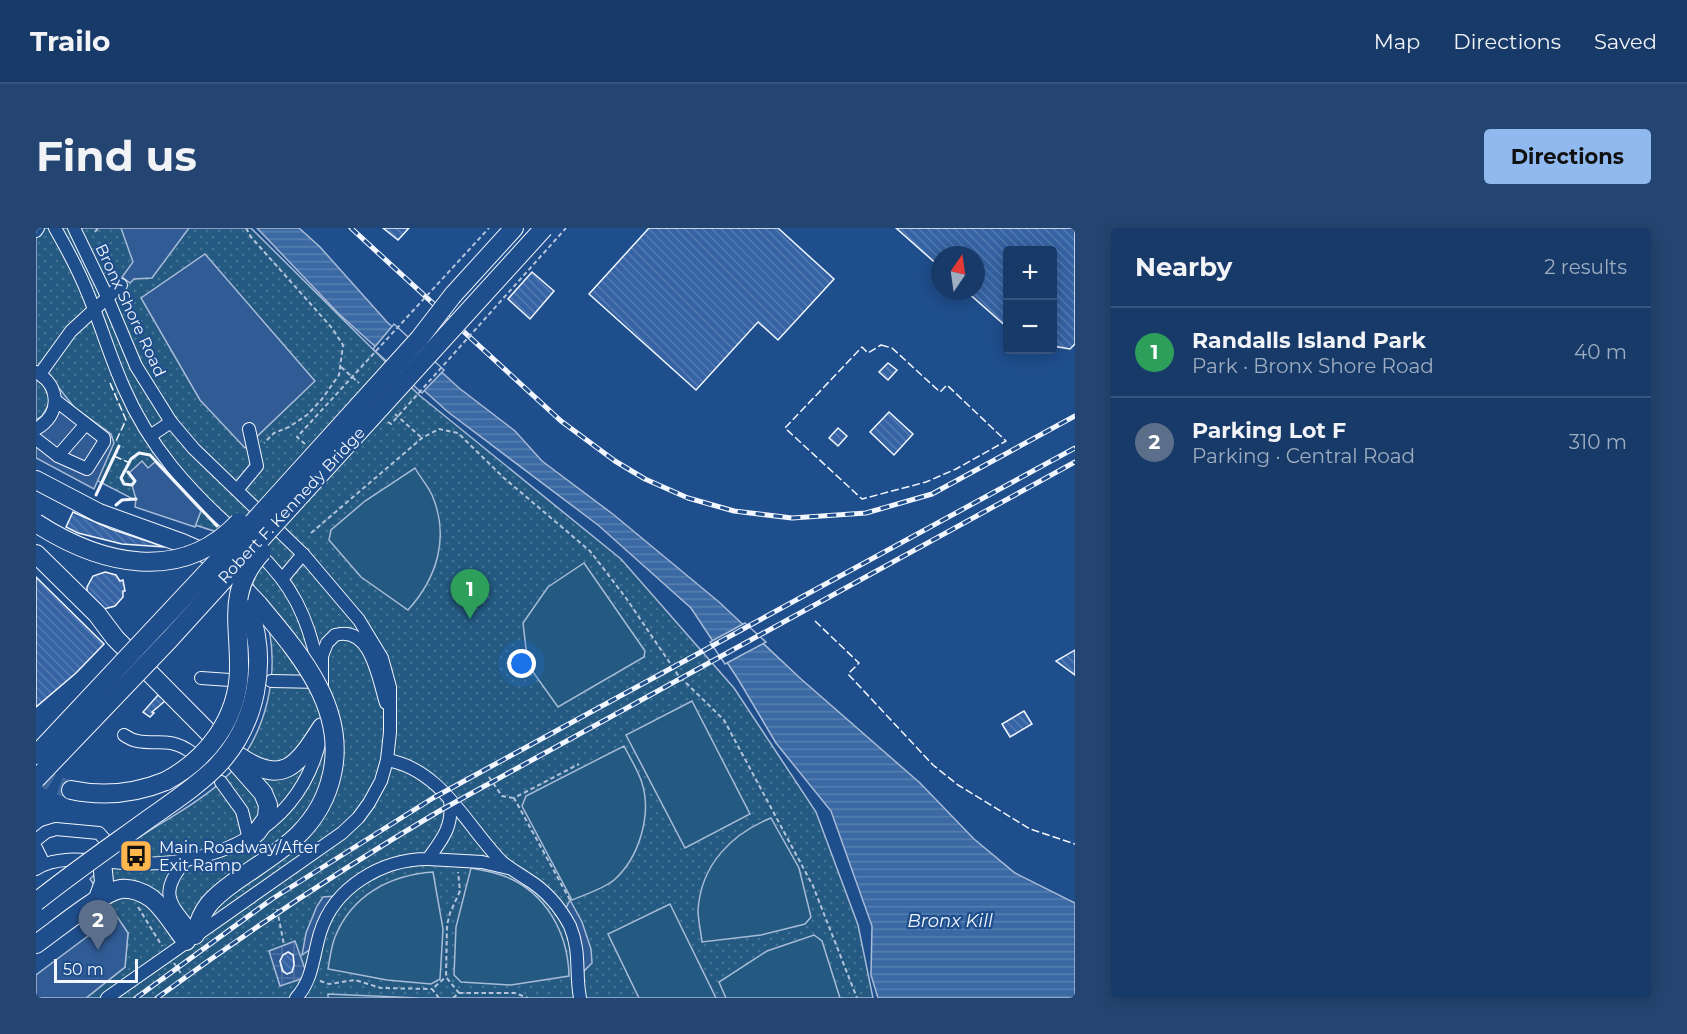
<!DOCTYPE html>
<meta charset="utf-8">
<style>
body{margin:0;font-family:Montserrat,sans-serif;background:#244571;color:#f1f3f6}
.controls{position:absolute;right:18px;top:18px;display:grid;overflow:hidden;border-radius:6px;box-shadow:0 3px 15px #0003}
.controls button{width:54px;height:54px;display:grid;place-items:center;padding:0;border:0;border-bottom:2px solid #36547d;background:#173a69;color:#f1f3f6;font:30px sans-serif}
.compass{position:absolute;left:895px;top:18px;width:54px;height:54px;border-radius:50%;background:#173a69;box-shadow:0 3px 15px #0003;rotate:13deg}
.scale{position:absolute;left:18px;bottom:15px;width:84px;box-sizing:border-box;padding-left:6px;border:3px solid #f2f6ff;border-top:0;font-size:16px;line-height:21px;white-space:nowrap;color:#f2f6ff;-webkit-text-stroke:4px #1f4e8c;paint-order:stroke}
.you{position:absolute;left:486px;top:436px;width:21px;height:21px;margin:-15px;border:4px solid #fff;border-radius:50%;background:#1a73e8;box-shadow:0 0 0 9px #1a73e833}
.badge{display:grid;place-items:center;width:39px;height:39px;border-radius:50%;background:#90b9f0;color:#fff;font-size:20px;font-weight:700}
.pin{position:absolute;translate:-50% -50px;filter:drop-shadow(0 2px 3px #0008)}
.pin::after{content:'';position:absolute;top:32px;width:21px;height:18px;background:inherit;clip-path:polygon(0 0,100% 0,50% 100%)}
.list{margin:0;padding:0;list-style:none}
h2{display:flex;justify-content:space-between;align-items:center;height:78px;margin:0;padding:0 24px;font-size:26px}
h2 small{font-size:20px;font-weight:400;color:#9eadc0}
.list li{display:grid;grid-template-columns:39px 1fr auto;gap:18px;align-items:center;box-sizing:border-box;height:90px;padding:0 24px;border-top:2px solid #36547d}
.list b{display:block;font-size:22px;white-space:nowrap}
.list p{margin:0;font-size:20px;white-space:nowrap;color:#9eadc0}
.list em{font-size:20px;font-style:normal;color:#9eadc0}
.map{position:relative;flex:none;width:1039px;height:770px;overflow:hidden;border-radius:6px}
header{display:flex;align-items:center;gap:36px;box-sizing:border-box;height:84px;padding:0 30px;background:#173a69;border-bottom:2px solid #36547d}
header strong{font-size:28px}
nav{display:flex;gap:33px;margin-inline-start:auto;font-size:21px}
.intro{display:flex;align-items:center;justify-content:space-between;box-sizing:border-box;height:144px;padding:0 36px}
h1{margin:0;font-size:42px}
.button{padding:15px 27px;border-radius:6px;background:#90b9f0;color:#111;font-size:21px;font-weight:700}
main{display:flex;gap:36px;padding:0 36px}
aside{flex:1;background:#173a69;border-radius:6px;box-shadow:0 3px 15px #0003}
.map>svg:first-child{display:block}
.green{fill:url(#green-dots);stroke:#a8bbd7;stroke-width:1.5}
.pitch{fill:#245a82;stroke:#a8bbd7;stroke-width:1.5}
.parking{fill:#305b95;stroke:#a8bbd7;stroke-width:1.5}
.plaza{fill:url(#plaza-grid);stroke:#a8bbd7;stroke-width:1.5;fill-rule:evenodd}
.water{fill:url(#water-rules);stroke:#a8bbd7;stroke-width:1.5}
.pier{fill:#1f4e8c;stroke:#a8bbd7;stroke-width:1.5}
.building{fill:url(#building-back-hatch);stroke:#f2f6ff;stroke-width:1.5}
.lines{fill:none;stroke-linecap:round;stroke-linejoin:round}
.highway-tunnel{stroke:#3f679d;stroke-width:18;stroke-dasharray:18 9;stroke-linecap:butt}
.minor-casing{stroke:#f2f6ff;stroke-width:14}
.highway-casing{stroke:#f2f6ff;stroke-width:20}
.path{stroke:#b3c4dc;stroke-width:2;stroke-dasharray:4.5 3;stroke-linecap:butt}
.minor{stroke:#1f4e8c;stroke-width:12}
.highway{stroke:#1f4e8c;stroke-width:18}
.rail-casing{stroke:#f2f6ff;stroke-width:5}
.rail{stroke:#1f4e8c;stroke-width:3;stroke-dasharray:9;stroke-linecap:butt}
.highway-bridge-casing{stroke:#f2f6ff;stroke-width:20;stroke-linecap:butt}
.path-bridge{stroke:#b3c4dc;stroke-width:2;stroke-dasharray:4.5 3;stroke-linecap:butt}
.highway-bridge{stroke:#1f4e8c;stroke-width:18}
.fence{stroke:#f2f6ff;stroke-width:1.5;stroke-dasharray:8 3;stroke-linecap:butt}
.wall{stroke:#f2f6ff;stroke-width:3}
.labels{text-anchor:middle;stroke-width:4.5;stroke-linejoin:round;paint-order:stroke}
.street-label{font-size:16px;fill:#f2f6ff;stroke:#1f4e8c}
.poi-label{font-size:16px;fill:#f2f6ff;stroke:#1f4e8c;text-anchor:start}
.water-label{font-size:18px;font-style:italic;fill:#f2f6ff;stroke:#1f4e8c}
</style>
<header>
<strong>Trailo</strong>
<nav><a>Map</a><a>Directions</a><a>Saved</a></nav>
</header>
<div class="intro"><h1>Find us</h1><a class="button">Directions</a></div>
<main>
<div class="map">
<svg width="1039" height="770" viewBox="0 0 1039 770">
<defs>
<pattern id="green-dots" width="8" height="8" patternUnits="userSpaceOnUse" patternTransform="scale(1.5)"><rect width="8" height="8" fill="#245a82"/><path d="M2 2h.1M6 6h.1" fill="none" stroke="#447295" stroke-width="1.8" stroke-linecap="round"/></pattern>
<pattern id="plaza-grid" width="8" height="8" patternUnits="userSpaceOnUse" patternTransform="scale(1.5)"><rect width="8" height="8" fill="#305b95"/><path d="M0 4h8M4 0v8" fill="none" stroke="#4e73a5"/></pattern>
<pattern id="water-rules" width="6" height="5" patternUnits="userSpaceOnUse" patternTransform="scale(1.5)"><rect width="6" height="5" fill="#3b69a3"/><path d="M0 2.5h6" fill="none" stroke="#587fb1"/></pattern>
<pattern id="building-back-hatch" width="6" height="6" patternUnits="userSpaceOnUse" patternTransform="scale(1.5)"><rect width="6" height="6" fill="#3563a3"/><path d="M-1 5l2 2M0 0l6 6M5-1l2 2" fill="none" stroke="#537ab1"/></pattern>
</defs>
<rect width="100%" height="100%" fill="#1f4e8c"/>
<!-- green -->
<path class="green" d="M0 0H215L383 167 585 331 698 460 780 584 822 697 837 770H50L89 739 92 705 54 651C64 642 73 631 84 623 116 598 155 581 185 554 232 511 247 441 228 382 219 355 202 330 187 306L128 287 0 221Z"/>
<!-- pitch -->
<g class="pitch">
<path d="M379 240C384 249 392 258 396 267 414 309 401 350 372 382L325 349 293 312 295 302 329 273Z"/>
<path d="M548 335 609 423 608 429 522 479 492 437 487 395 512 359Z"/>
<path d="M656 473 714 586 649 620 590 507Z"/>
<path d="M588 518C594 530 602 542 606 555 616 587 603 630 578 652 569 660 548 667 536 672L486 578 490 568Z"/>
<path d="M735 590 763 640 775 689 769 696 725 707 666 714C665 704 662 692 662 682 665 637 695 606 735 590Z"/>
<path d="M435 640C446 642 458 644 468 648 510 664 532 705 533 748L475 757 425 754 418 747 420 699Z"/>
<path d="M397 644 407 701 404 751 395 756 351 752 292 741C294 730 295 719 299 709 316 667 354 647 397 644Z"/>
<path d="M634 676 680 770H603L572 706Z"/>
<path d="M778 707 786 713 804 770H690L683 754 731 723Z"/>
<path d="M292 766 382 770H292Z"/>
</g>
<!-- parking -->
<g class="parking">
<path d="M85 0H153L116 50 98 51 94 55 86 49 97 34Z"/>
<path d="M169 26 279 153 209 220 164 172 105 70Z"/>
<path d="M23 160 38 179 75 206 78 215 58 261 0 230V192L6 188Z"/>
<path d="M106 233 112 240 119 234 165 283 159 299 99 279 100 271 96 257 99 253 93 245Z"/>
<path d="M299 668 276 720 266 727 270 705 281 678 287 669Z"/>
<path d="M534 672 546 694 555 721 556 735 547 744 529 682Z"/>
<path d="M80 687 92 705 89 739 50 770H0V747Z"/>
</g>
<!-- plaza -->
<path class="plaza" d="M259 713 270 744 268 750 244 758 233 723ZM252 724 257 727 258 737 256 744 251 746 246 743 244 733 247 727Z"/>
<!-- water -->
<path class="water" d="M221 0H263L284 19 351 94 423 160 479 203 506 233 578 287 683 374 765 451 884 555 938 611 979 645 1039 675V770H842L835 747 836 698 795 583 740 515 702 451 655 380 562 297 412 184 303 86Z"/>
<!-- pier -->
<g class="pier">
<path d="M358 96 408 142 386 165 337 121Z"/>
<path d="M709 395 730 414 689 436 674 414Z"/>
</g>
<!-- building -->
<g class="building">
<path d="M347 0H373L362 12Z"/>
<path d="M613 0H742L798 51 742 112 722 94 660 162 553 66Z"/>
<path d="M860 0H1039V116L1034 121 1017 118V22H972V100L930 63H940V27H904V39Z"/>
<path d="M496 44 518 63 494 91 472 71Z"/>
<path d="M852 135 861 142 852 152 843 144Z"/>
<path d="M853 184 877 206 858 227 834 204Z"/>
<path d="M802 200 811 208 802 218 793 210Z"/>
<path d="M37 284 75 301 129 319 86 316 42 305 30 299Z"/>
<path d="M69 344 80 347 84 353 87 352 89 363H87V369L79 378 68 381 51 365V359L57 348Z"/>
<path d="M0 349 68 416 40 445 0 479Z"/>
<path d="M1039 422V447L1020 433Z"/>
<path d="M122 467 129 473 116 484 118 485 114 489 107 484Z"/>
<path d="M988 483 996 496 974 509 966 496Z"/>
<path d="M252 724 257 727 258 737 256 744 251 746 247 743 244 733 247 727Z"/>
</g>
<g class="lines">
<!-- highway-tunnel -->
<path class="highway-tunnel" d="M0 545 18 556 35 562"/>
<defs>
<g id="minor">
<path d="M19 0C31 21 43 43 52 66 65 97 74 129 88 160 113 218 153 263 200 304"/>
<path d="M38 0 68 62 100 138 135 194 158 221 267 326 323 392 346 430 354 459V504L351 532 345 553 333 575 322 590 306 605 71 770"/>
<path d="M0 3 2 0"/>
<path d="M0 144C25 158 25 187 0 201"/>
<path d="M4 146 35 103 85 57"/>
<path d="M19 172 68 210V214L51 241 22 228 49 197"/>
<path d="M114 208 135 194"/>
<path d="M0 211 22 228"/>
<path d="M201 262 221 238 213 201"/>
<path d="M219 322C256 355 272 390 282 438"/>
<path d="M247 350 267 326"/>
<path d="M165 450 194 452"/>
<path d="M235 453 284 454"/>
<path d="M286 460V428L291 415 299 407C335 397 342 450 350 475"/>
<path d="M88 507C110 523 130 504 156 525"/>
<path d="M351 532C405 541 430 597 465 633 473 640 482 645 491 651 509 662 524 679 534 698 545 724 539 744 544 770"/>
<path d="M185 554 206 583 213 611"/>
<path d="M0 612 10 604 20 601 63 605 89 635"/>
<path d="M0 620 8 636 1 637"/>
<path d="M392 631 446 634 472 640"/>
<path d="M150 632C120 667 135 676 159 707"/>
<path d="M0 641C24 625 62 634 90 635 179 641 265 602 285 508"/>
<path d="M260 770C277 752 277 728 284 705 298 659 346 631 392 631 407 610 417 599 414 572"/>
</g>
<g id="highway">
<path d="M417 67 478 0"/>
<path d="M0 252 63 285 146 315 169 325 187 339 222 376"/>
<path d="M0 326 61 386 79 410 183 515 227 565 232 577 231 590 221 604 213 611"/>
<path d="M201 527C247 559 261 538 286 499"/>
<path d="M35 562C68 569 98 566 130 553"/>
<path d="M61 673 68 654 66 633"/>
<path d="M159 707C166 680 175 671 197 655"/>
<path d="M0 716C19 703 65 664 85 661 96 660 106 664 115 670 129 681 139 700 150 713"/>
</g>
</defs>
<!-- minor casing -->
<use href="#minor" class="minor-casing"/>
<!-- highway casing -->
<use href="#highway" class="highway-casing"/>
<!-- path -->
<g class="path">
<path d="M210 0 215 9 296 100 307 117 303 147 286 171 271 187 253 199 238 205 228 215"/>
<path d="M59 4 62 0"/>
<path d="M305 139 323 155"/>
<path d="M359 186 386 210"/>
<path d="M275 305 386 210 403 201 422 205 468 250 554 323 590 370 642 447 688 492 777 658 821 770"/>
<path d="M453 549 466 568 478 570"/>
<path d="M534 672 478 570 543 536"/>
<path d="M102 679 126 718"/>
<path d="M241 681 248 717"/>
<path d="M138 735 146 747"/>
<path d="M284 753 293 756 319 752 345 760 396 761"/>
<path d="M423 765H479L492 770"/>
<path d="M403 770 396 761 410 749"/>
<path d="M417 770 423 765 410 749 411 697 414 685 424 663 422 644"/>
</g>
<!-- minor -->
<use href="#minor" class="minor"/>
<!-- highway -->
<use href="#highway" class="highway"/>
<defs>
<g id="rail">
<path d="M315 0 525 193 579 233 609 251 652 270 698 283 756 290 830 285 896 266 1039 188"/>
<path d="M100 770 236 671 397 570 1039 220"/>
<path d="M121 770C213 702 307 640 405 582L1039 234"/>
</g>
</defs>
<!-- rail casing -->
<use href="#rail" class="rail-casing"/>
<!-- rail -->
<use href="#rail" class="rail"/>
<defs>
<g id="highway-bridge">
<path d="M0 295C65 337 145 356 203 294"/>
<path d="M0 527 192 322 383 111 417 67"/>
<path d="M0 551 133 412 508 0"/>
<path d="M130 553C171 531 202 491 203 442 204 395 190 363 226 324"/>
<path d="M197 655C219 639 244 625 263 606 280 589 291 569 296 546 311 479 262 424 222 376"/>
<path d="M0 674C35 646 71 621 107 595 132 577 159 560 180 539 221 497 232 434 213 381"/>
</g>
</defs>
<!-- highway-bridge casing -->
<use href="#highway-bridge" class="highway-bridge-casing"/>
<!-- path-bridge -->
<g class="path-bridge">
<path d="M352 194 355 196 530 0"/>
<path d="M269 216 261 209 453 0"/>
</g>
<!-- highway-bridge -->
<use href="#highway-bridge" class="highway-bridge"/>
<!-- fence -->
<g class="fence">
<path d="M845 117 856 120 904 164 911 157 970 213 920 241 890 254 826 271 749 200 826 119 832 125Z"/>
<path d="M74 155 90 192 79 215"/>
<path d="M78 228 94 235"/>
<path d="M779 393 823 435 812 446 897 537 922 557 994 601 1039 616"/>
</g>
<!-- wall -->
<g class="wall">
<path d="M92 244 99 253 96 257 88 256 85 250 95 231 103 225 114 227 181 298"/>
<path d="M60 267 83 218"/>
<path d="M80 277 86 272 100 271"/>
</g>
</g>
<!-- icons -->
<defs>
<symbol id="bus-square" viewBox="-11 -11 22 22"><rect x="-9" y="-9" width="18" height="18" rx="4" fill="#ffb74d" stroke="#1f4e8c"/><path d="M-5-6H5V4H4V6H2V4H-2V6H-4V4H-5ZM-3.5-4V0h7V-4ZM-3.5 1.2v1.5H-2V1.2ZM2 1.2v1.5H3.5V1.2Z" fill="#111"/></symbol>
</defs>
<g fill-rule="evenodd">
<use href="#bus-square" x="81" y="609" width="38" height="38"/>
</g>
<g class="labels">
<!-- street labels -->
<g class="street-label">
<text transform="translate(95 82) rotate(65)" y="6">Bronx Shore Road</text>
<text transform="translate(255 277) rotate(-47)" y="6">Robert F. Kennedy Bridge</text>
</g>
<!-- poi labels -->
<g class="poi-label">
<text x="123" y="625">Main Roadway/After<tspan x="123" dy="18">Exit Ramp</tspan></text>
</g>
<!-- water labels -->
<g class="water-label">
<text x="914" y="699">Bronx Kill</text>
</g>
</g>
</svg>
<div class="controls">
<button>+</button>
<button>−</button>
</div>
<svg class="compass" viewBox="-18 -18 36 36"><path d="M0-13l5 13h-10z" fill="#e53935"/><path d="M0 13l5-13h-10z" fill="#9eadc0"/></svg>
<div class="scale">50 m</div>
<div class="you"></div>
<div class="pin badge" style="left:434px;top:391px;background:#2e9e5b">1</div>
<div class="pin badge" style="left:62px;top:722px;background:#5c6f8a">2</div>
</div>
<aside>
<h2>Nearby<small>2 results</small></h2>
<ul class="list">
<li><span class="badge" style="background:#2e9e5b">1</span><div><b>Randalls Island Park</b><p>Park · Bronx Shore Road</p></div><em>40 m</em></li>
<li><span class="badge" style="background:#5c6f8a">2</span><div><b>Parking Lot F</b><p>Parking · Central Road</p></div><em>310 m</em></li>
</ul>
</aside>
</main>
